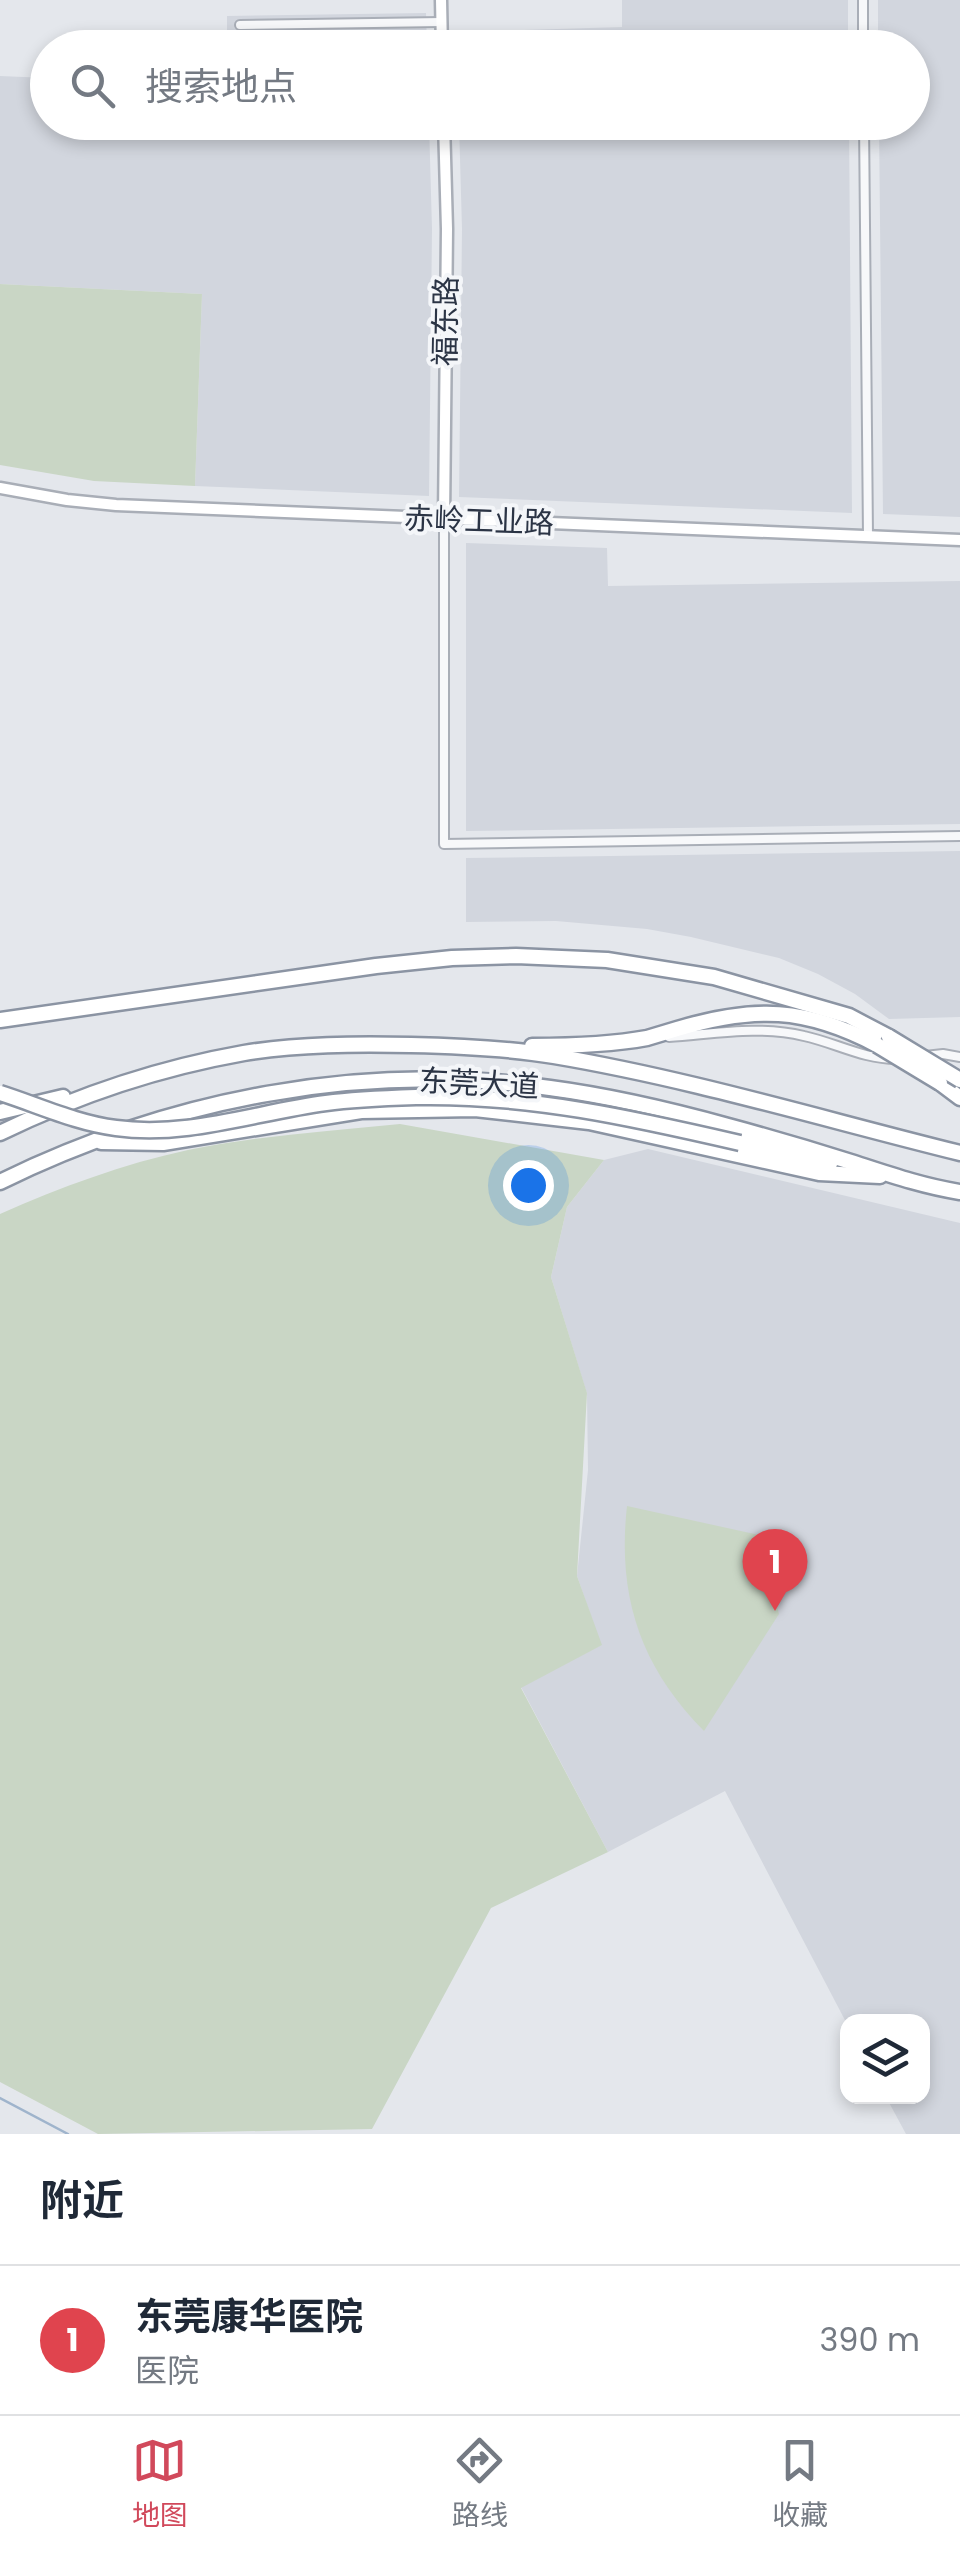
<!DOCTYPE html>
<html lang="zh">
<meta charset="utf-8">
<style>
body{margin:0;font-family:Poppins,"Noto Sans SC",sans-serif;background:#f2f2f3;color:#1f2937}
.controls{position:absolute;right:30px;bottom:30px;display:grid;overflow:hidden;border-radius:20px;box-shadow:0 5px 15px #0003}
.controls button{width:90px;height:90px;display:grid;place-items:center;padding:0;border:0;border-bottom:2px solid #e0e1e3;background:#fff;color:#1f2937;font:50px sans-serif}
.you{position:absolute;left:528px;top:1185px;width:35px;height:35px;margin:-25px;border:8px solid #fff;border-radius:50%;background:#1a73e8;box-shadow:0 0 0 15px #1a73e833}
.badge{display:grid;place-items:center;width:65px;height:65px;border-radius:50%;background:#d1495b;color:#fff;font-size:32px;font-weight:700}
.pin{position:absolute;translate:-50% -82px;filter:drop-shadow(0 2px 5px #0008)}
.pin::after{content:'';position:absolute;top:52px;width:35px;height:30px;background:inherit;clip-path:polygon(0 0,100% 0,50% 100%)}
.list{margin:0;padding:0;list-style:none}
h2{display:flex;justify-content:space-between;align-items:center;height:130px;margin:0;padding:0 40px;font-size:42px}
h2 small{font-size:32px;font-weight:400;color:#747a83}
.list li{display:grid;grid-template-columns:65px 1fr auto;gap:30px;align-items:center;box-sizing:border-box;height:150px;padding:0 40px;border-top:2px solid #e0e1e3}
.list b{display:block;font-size:38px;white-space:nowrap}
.list p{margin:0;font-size:32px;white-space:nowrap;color:#747a83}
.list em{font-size:32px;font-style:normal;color:#747a83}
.icon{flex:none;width:55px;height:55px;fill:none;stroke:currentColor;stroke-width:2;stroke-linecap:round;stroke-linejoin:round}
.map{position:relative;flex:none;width:960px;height:2134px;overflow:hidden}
.search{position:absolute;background:#fff;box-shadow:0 5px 15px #0003;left:30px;right:30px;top:30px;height:110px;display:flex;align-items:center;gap:25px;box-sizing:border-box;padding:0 35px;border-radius:55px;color:#747a83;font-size:38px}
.sheet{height:280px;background:#fff}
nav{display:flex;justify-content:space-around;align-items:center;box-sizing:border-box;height:140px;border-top:2px solid #e0e1e3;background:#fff;font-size:28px;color:#747a83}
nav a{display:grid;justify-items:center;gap:5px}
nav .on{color:#d1495b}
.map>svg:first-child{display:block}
.built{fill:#d2d6de}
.green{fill:#c9d6c5}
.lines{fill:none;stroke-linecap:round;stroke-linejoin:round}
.stream{stroke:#9fb4cc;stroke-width:2.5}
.street-casing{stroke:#a9aeb7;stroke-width:12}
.secondary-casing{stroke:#a9aeb7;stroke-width:15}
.highway-casing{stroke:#8b94a3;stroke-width:19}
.street{stroke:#f7f8fa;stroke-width:8}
.secondary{stroke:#fff;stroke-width:10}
.highway{stroke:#fff;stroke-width:14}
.highway-bridge-casing{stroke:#8b94a3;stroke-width:19;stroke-linecap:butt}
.highway-bridge{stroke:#fff;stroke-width:14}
.labels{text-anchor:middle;stroke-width:8;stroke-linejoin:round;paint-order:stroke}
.street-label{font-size:30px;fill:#2b3445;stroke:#f4f6f9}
</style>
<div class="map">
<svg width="960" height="2134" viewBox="0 0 960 2134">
<rect width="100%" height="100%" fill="#e4e7ec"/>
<!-- built -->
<g class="built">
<path d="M622 0H848V47H457V32L622 27Z"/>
<path d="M878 0H960V517L883 514 879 123 912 122V48L878 47Z"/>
<path d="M426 13 427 47H227V16Z"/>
<path d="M0 76 47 78 48 122 429 123 432 229 429 496 195 486 202 294 0 284Z"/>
<path d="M459 123H849L852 513 459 497 462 229Z"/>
<path d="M466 543 607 548 608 586 960 581V824L466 831Z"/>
<path d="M960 851V1017L889 1019 855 994 818 974 779 958 691 937 647 929 556 921 466 922V858Z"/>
<path d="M648 1149 960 1223V2134H906L886 2097 922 2096V2022H848L847 2024 725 1791 608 1852 521 1687 601 1645 577 1576 588 1470 587 1394 551 1277 567 1207 604 1160Z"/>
</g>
<!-- green -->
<g class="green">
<path d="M0 284 202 294 195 486 94 481 0 465Z"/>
<path d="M400 1124 604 1160 567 1207 551 1277 587 1393 577 1576 602 1645 521 1688 608 1852 491 1908 372 2129 98 2134 0 2082V1214C61 1187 123 1164 188 1150 257 1136 329 1131 400 1124Z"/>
<path d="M627 1506 759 1535 779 1614 704 1731C640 1666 617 1596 627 1506Z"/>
</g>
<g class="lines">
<!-- stream -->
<path class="stream" d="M0 2098 68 2134"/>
<defs>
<g id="street">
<path d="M863 0V48"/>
<path d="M240 25 442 22"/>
<path d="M864 122 868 536"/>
<path d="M444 519V844L960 836"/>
<path d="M669 1037C714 1034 759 1025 804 1036 836 1043 863 1059 896 1059"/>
<path d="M925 1056 943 1054 960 1057"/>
</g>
<g id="secondary">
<path d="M441 0 442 48"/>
<path d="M0 488 67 500 116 505 960 540"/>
<path d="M444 519 447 229 444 122"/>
</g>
<g id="highway">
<path d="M0 1020 376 966 452 958 516 956 607 960 714 977 849 1016 889 1037"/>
<path d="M532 1046C570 1046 609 1045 647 1038 657 1035 667 1032 677 1029 754 1006 805 1007 877 1045"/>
<path d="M940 1083 960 1098"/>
<path d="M0 1112 63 1097"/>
<path d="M0 1133C78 1095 159 1068 244 1053 299 1044 356 1044 411 1045 459 1046 507 1048 554 1056 691 1079 826 1120 960 1153"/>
<path d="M101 1142 163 1143 361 1111 475 1109 589 1122 819 1173 880 1176"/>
<path d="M740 1143 830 1164"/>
<path d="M0 1182C169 1099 362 1061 550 1088 610 1096 670 1110 728 1126 769 1137 810 1149 851 1162 888 1174 922 1186 960 1192"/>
</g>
</defs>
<!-- street casing -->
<use href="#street" class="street-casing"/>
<!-- secondary casing -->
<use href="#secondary" class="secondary-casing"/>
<!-- highway casing -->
<use href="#highway" class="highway-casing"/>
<!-- street -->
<use href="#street" class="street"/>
<!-- secondary -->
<use href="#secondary" class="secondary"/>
<!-- highway -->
<use href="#highway" class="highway"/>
<defs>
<g id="highway-bridge">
<path d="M889 1037 960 1080"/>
<path d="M877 1045 940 1083"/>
<path d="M0 1093C38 1105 76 1123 116 1128 187 1138 257 1112 326 1103 356 1099 387 1098 417 1097 529 1095 632 1118 740 1143"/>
</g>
</defs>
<!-- highway-bridge casing -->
<use href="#highway-bridge" class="highway-bridge-casing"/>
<!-- highway-bridge -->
<use href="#highway-bridge" class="highway-bridge"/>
</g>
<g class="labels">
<!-- street labels -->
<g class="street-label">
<text transform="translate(446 321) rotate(-89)" y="10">福东路</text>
<text transform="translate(479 521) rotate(2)" y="10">赤岭工业路</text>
<text transform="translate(479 1084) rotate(3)" y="10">东莞大道</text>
</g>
</g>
</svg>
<div class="controls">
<button><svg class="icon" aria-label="layers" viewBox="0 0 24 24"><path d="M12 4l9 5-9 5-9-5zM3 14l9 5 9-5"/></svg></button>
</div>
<div class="you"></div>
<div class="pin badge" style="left:775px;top:1611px;background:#e0444e">1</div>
<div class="search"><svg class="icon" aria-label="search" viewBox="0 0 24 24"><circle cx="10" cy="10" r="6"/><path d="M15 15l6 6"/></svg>搜索地点</div>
</div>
<section class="sheet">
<h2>附近<small></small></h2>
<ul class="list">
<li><span class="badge" style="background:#e0444e">1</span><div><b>东莞康华医院</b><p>医院</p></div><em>390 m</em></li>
</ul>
</section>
<nav>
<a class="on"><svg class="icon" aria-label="map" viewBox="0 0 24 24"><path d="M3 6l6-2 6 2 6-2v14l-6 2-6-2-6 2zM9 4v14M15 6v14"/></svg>地图</a>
<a><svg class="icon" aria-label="directions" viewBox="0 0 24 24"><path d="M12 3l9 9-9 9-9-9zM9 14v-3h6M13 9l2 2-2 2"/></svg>路线</a>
<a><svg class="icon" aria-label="saved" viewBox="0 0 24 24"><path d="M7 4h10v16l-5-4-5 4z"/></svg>收藏</a>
</nav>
